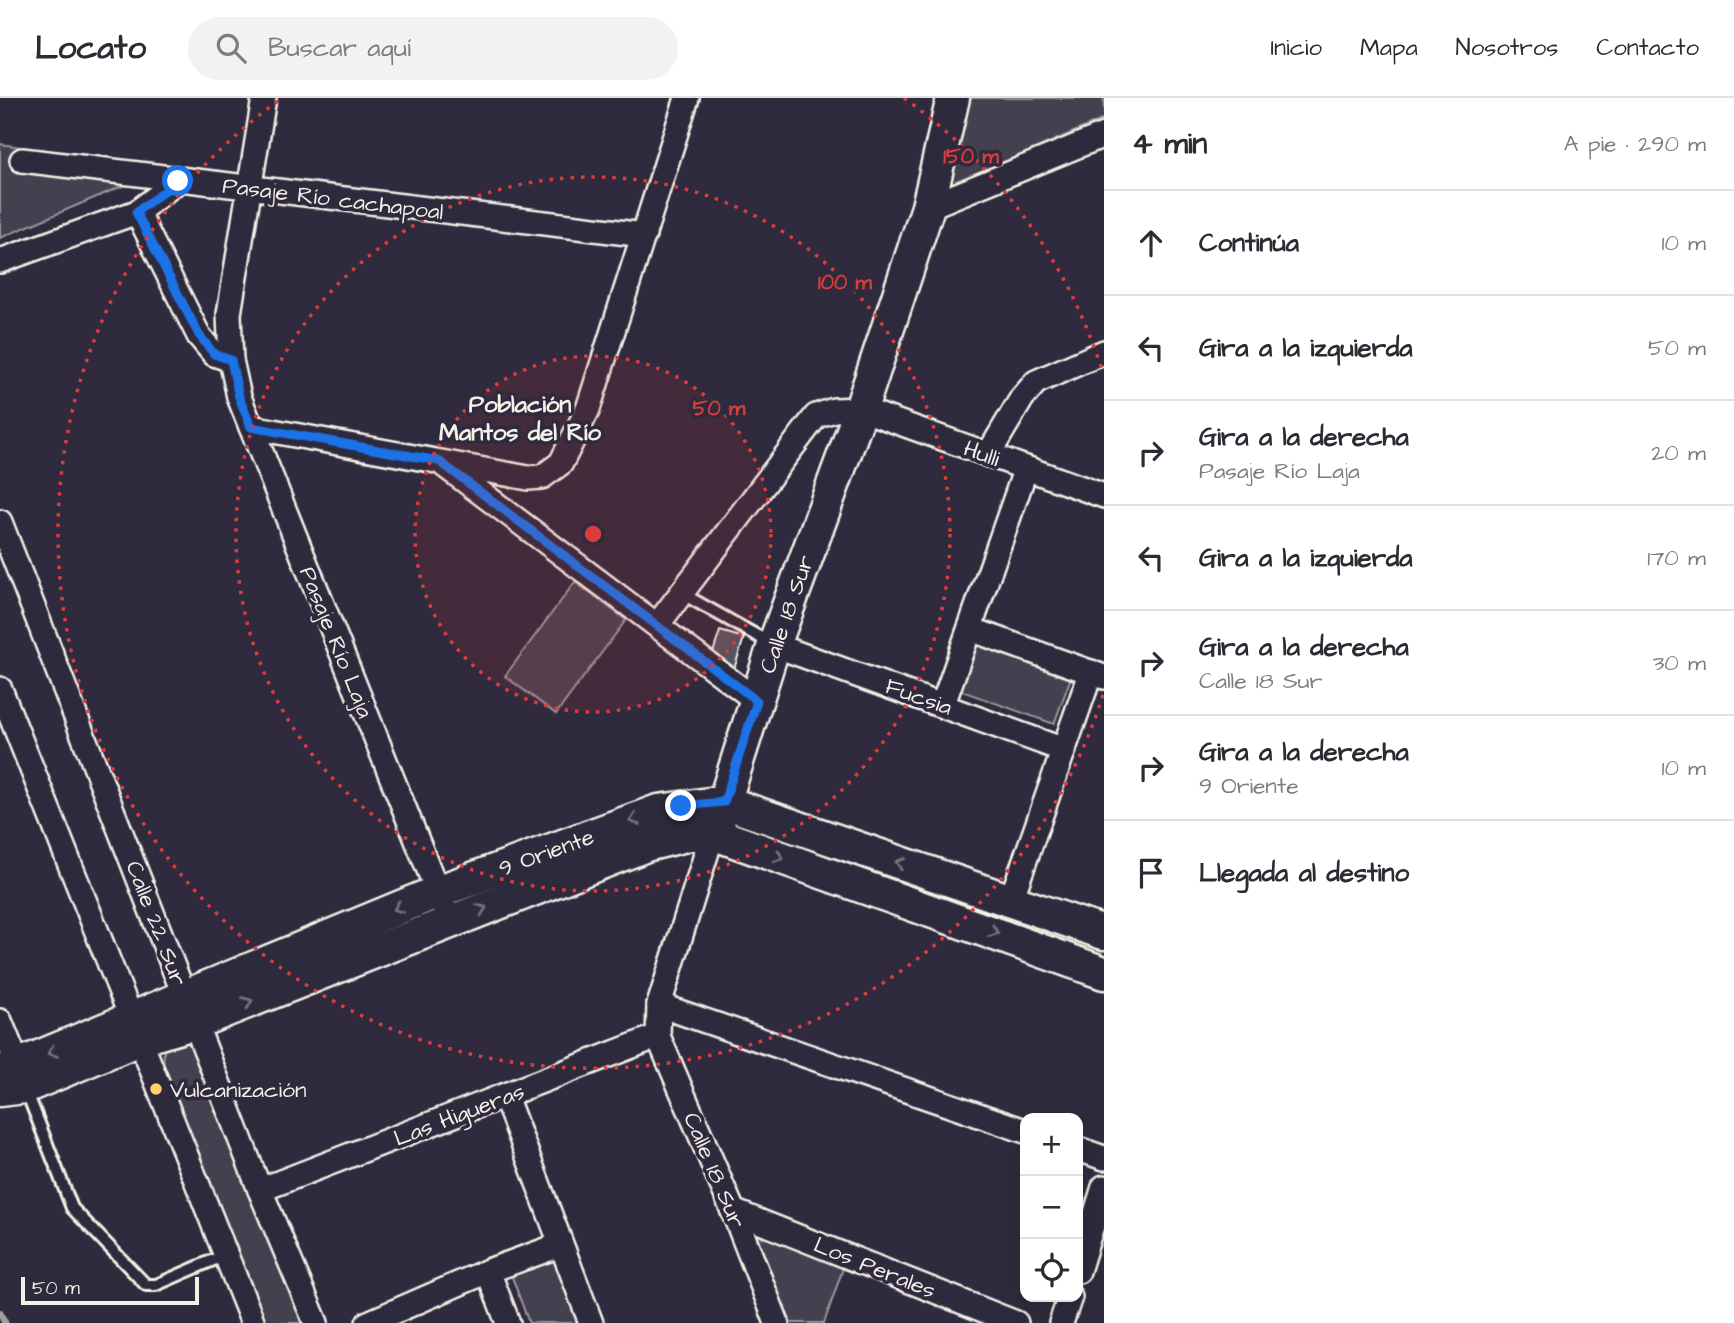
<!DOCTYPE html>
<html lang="es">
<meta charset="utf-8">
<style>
body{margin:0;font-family:"Architects Daughter",sans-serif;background:#f2f2f3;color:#2b2b33}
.controls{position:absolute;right:21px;bottom:21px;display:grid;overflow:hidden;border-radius:14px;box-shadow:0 7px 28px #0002}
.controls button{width:63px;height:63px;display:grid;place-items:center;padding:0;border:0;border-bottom:2px solid #e1e1e2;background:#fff;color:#2b2b33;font:35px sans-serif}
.scale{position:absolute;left:21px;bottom:18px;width:178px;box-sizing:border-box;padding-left:7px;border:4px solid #f4f1e8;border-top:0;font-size:19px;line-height:24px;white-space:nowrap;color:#f4f1e8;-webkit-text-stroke:5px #2f2a3d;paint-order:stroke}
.stop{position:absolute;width:21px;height:21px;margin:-16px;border:5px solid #1a73e8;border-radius:50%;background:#fff}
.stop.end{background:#1a73e8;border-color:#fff;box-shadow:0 2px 7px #0008}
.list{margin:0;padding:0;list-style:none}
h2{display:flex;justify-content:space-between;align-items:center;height:91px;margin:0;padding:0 28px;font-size:30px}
h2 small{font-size:23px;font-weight:400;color:#7c7c81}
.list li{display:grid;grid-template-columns:46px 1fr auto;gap:21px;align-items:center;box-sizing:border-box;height:105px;padding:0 28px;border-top:2px solid #e1e1e2}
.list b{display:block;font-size:26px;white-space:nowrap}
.list p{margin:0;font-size:23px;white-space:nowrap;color:#7c7c81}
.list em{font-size:23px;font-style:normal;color:#7c7c81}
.icon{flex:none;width:38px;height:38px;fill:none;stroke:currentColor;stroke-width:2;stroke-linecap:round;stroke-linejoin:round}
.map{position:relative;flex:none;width:1104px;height:1225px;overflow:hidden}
header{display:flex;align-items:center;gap:42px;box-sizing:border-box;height:98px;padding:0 35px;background:#fff;border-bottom:2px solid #e1e1e2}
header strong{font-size:33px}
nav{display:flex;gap:38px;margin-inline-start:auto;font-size:24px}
.search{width:490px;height:63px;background:#f2f2f3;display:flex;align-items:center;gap:18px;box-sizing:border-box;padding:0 24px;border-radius:38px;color:#7c7c81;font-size:26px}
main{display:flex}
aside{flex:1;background:#fff}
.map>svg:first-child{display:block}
.green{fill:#454050;stroke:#9c989c;stroke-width:2}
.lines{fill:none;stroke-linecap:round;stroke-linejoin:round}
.stream{stroke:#a19ea0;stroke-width:7}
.building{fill:#56525f;stroke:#f4f1e8;stroke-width:2}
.lane-casing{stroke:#f4f1e8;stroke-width:16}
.street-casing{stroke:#f4f1e8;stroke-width:28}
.secondary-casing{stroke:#f4f1e8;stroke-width:37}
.lane{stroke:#2f2a3d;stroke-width:10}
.street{stroke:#2f2a3d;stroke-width:23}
.secondary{stroke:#2f2a3d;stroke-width:32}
.oneway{stroke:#747079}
.route{stroke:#1a73e8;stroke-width:9}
.ring{fill:none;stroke:#d93c3b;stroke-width:3.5;stroke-dasharray:3.5 7}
.poi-dot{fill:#ffd166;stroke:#2f2a3d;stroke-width:2.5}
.labels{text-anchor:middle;stroke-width:7;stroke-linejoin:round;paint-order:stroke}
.street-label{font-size:23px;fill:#f4f1e8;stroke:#2f2a3d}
.poi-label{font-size:23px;fill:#f4f1e8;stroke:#2f2a3d;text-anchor:start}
.neighbourhood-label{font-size:24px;font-weight:bold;fill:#f4f1e8;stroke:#2f2a3d}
.centre{fill:#d93c3b;stroke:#2f2a3d;stroke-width:3.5}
.ring-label{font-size:21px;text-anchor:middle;font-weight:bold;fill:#d93c3b;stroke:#2f2a3d;stroke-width:7;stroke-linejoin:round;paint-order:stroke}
</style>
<header>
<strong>Locato</strong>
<div class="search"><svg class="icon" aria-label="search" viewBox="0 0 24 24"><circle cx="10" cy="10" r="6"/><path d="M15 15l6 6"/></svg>Buscar aquí</div>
<nav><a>Inicio</a><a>Mapa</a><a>Nosotros</a><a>Contacto</a></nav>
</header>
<main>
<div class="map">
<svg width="1104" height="1225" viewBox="0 0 1104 1225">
<rect width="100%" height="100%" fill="#2f2a3d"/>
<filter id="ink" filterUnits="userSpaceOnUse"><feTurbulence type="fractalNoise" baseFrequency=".0143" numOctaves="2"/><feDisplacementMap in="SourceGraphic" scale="14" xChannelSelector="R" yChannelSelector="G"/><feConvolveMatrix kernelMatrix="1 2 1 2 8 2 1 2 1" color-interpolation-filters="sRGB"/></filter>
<g filter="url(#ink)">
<!-- green -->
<g class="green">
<path d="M969 0H1104V21L946 89Z"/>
<path d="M0 46 165 70 0 140Z"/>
<path d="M575 484 626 522 556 616 505 578Z"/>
<path d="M976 545 1071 579 1054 626 959 592Z"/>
<path d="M179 936 195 944 303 1225H265L163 967 165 941Z"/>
<path d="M751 1120 846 1162 824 1225H789Z"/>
<path d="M555 1150 583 1225H529L508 1168Z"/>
</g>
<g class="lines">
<!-- stream -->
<path class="stream" d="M0 1215 5 1225"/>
</g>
<!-- building -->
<path class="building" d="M720 533 744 540 734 571 710 564Z"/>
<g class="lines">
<defs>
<g id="lane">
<path d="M681 495 770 545"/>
<path d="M26 992 72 1110 146 1187H156L225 1157"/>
</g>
<g id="street">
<path d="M264 0 229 216 231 262 239 299 443 807"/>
<path d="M22 62 644 137"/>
<path d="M928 109 1104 37"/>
<path d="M137 114 199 238 214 256 231 262"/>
<path d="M0 163 137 114 178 83"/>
<path d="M251 329 528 380 542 379 561 365 588 311 687 0"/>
<path d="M988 357 1022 300 1036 284 1104 254"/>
<path d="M444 367 757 603"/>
<path d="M0 424 260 1092 316 1225"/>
<path d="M658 526 816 318 834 312 861 311 1104 398"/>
<path d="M970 531 1104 579"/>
<path d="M774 547 1064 652"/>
<path d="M0 591 253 1225"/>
<path d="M943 606 1026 370"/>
<path d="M715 736 709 747 659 907 658 938 733 1113 777 1225"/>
<path d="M1011 802 1091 574"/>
<path d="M659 907 1025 1033"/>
<path d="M0 923 18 967"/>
<path d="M505 998 591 1225"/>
<path d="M1078 1051 1104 1060"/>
<path d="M260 1092 658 938"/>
<path d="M733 1113 1016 1225"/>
<path d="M488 1173 508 1225"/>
<path d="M1078 1173 1104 1089"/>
<path d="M368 1225 488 1173 560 1147"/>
<path d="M1061 1225 1070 1199"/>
</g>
<g id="secondary">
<path d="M718 724 774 547 861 311 928 109 953 0"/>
<path d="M0 975 437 794 658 713 724 704 1104 835"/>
<path d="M0 992 25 989 139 941 194 925 646 747 690 736H715L1104 875"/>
</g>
</defs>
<!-- lane casing -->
<use href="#lane" class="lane-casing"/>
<!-- street casing -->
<use href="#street" class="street-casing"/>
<!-- secondary casing -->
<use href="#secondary" class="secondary-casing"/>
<!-- lane -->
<use href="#lane" class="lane"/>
<!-- street -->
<use href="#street" class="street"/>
<!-- secondary -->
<use href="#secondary" class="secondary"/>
</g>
<!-- one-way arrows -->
<defs><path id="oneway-chevron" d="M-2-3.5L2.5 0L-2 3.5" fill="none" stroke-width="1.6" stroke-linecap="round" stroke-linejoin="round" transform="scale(1.75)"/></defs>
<g class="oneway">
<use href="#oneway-chevron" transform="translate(634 722) rotate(160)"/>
<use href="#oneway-chevron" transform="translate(779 759) rotate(19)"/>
<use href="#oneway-chevron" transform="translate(900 765) rotate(-161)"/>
<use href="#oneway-chevron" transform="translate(398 810) rotate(158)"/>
<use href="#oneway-chevron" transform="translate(482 811) rotate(-21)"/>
<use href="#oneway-chevron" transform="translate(994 834) rotate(20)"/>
<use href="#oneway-chevron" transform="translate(248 904) rotate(-22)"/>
<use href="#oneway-chevron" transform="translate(52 954) rotate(159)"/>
</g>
</g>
<g class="lines" filter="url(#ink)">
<!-- route -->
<path class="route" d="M178 83 136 114 199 237 214 256 231 262 239 299 251 329 439 363 757 603 724 704 681 708"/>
</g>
<!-- distance rings -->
<circle cx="593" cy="436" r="178" fill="#d93c3b" fill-opacity=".12"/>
<g class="ring">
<circle cx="593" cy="436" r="178"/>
<circle cx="593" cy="436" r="357"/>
<path d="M1103 597A535 535 0 1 1 282 0M904 0A535 535 0 0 1 1103 275"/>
</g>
<!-- markers -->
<circle class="poi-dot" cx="156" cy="991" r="7"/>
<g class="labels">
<!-- street labels -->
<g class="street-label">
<text transform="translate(333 100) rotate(7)" y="8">Pasaje Río cachapoal</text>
<text transform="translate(982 355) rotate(20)" y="8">Hulli</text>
<text transform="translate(786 516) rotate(-71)" y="8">Calle 18 Sur</text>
<text transform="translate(337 544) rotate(68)" y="8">Pasaje Río Laja</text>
<text transform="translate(919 598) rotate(20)" y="8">Fucsia</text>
<text transform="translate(546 754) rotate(-20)" y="8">9 Oriente</text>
<text transform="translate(157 825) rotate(69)" y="8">Calle 22 Sur</text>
<text transform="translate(459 1016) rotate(-21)" y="8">Las Higueras</text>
<text transform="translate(715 1072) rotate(67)" y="8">Calle 18 Sur</text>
<text transform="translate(875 1169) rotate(22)" y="8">Los Perales</text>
</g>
<!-- poi labels -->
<g class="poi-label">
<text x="170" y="999">Vulcanización</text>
</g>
<!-- neighbourhood labels -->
<g class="neighbourhood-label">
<text x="520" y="314">Población<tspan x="520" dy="28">Mantos del Río</tspan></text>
</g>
</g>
<circle cx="593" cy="436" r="10" class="centre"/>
<g class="ring-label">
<text x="971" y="65">150 m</text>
<text x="845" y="191">100 m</text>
<text x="719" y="317">50 m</text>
</g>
</svg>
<div class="controls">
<button>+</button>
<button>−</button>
<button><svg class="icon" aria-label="locate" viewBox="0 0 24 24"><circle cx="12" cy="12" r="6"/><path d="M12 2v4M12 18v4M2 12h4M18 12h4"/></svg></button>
</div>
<div class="scale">50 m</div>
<div class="stop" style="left:178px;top:83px"></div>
<div class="stop end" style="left:681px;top:708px"></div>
</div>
<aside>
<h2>4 min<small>A pie · 290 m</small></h2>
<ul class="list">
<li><svg class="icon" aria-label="ahead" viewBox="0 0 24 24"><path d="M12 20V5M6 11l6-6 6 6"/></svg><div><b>Continúa</b></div><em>10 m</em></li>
<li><svg class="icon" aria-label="left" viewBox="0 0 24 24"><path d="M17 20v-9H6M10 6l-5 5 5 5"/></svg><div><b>Gira a la izquierda</b></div><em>50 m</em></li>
<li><svg class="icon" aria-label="right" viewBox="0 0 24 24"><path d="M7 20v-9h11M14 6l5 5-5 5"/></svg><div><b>Gira a la derecha</b><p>Pasaje Río Laja</p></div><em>20 m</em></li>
<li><svg class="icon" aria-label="left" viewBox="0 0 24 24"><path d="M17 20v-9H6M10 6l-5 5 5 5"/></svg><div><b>Gira a la izquierda</b></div><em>170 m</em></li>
<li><svg class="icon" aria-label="right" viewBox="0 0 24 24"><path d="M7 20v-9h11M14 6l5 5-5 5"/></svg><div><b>Gira a la derecha</b><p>Calle 18 Sur</p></div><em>30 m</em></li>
<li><svg class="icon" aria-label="right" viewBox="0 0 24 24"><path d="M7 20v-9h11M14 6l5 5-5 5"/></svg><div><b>Gira a la derecha</b><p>9 Oriente</p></div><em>10 m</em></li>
<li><svg class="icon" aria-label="arrive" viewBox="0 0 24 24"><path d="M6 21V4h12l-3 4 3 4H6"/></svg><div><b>Llegada al destino</b></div></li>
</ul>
</aside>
</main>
